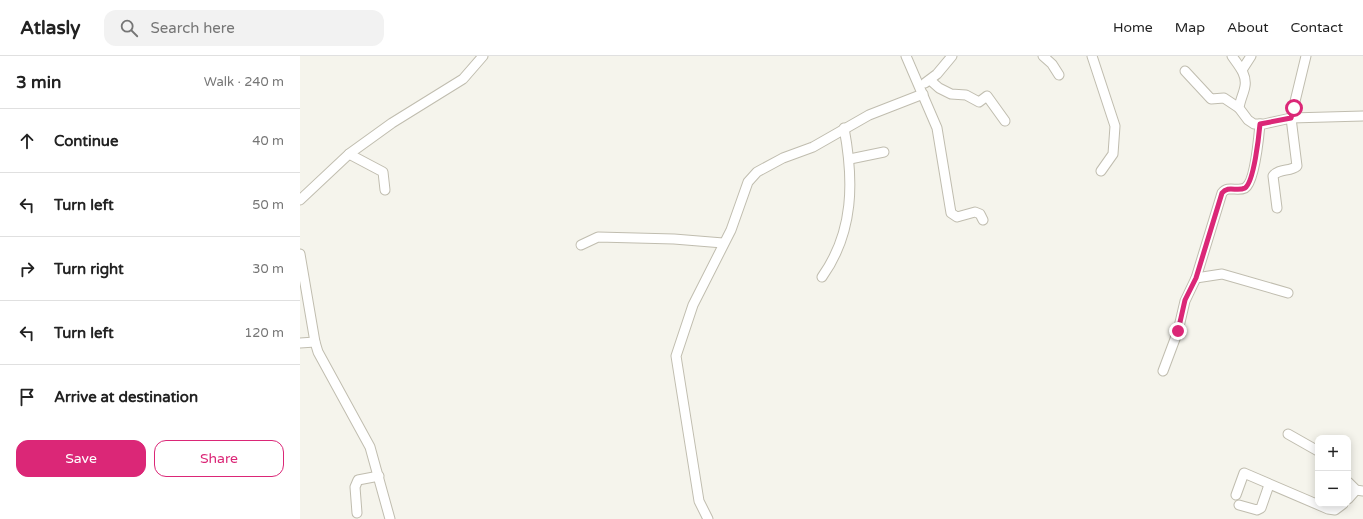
<!DOCTYPE html>
<meta charset="utf-8">
<style>
body{margin:0;font-family:"Varela Round",sans-serif;background:#f2f2f2;color:#222}
.controls{position:absolute;right:12px;bottom:12px;display:grid;overflow:hidden;border-radius:8px;box-shadow:0 2px 10px #0003}
.controls button{width:36px;height:36px;display:grid;place-items:center;padding:0;border:0;border-bottom:1px solid #e0e0e0;background:#fff;color:#222;font:20px sans-serif}
.stop{position:absolute;width:12px;height:12px;margin:-9px;border:3px solid #db2777;border-radius:50%;background:#fff}
.stop.end{background:#db2777;border-color:#fff;box-shadow:0 1px 4px #0008}
.list{margin:0;padding:0;list-style:none}
h2{display:flex;justify-content:space-between;align-items:center;height:52px;margin:0;padding:0 16px;font-size:17px}
h2 small{font-size:13px;font-weight:400;color:#767676}
.list li{display:grid;grid-template-columns:26px 1fr auto;gap:12px;align-items:center;box-sizing:border-box;height:64px;padding:0 16px;border-top:1px solid #e0e0e0}
.list b{display:block;font-size:15px;white-space:nowrap}
.list em{font-size:13px;font-style:normal;color:#767676}
.actions{display:flex;gap:8px;padding:12px 16px}
.actions a{flex:1;padding:9px 0;border:1px solid #db2777;border-radius:12px;text-align:center;font-size:14px;color:#db2777}
.actions .main{background:#db2777;color:#fff}
.icon{flex:none;width:22px;height:22px;fill:none;stroke:currentColor;stroke-width:2;stroke-linecap:round;stroke-linejoin:round}
.map{position:relative;flex:none;width:1063px;height:463px;overflow:hidden}
header{display:flex;align-items:center;gap:24px;box-sizing:border-box;height:56px;padding:0 20px;background:#fff;border-bottom:1px solid #e0e0e0}
header strong{font-size:19px}
nav{display:flex;gap:22px;margin-inline-start:auto;font-size:14px}
.search{width:280px;height:36px;background:#f2f2f2;display:flex;align-items:center;gap:10px;box-sizing:border-box;padding:0 14px;border-radius:12px;color:#767676;font-size:15px}
main{display:flex}
aside{flex:1;background:#fff}
.map>svg:first-child{display:block}
.lines{fill:none;stroke-linecap:round;stroke-linejoin:round}
.minor-casing{stroke:#c0bdaf;stroke-width:11}
.minor{stroke:#fff;stroke-width:9}
.route{stroke:#db2777;stroke-width:5}
</style>
<header>
<strong>Atlasly</strong>
<div class="search"><svg class="icon" aria-label="search" viewBox="0 0 24 24"><circle cx="10" cy="10" r="6"/><path d="M15 15l6 6"/></svg>Search here</div>
<nav><a>Home</a><a>Map</a><a>About</a><a>Contact</a></nav>
</header>
<main>
<aside>
<h2>3 min<small>Walk · 240 m</small></h2>
<ul class="list">
<li><svg class="icon" aria-label="ahead" viewBox="0 0 24 24"><path d="M12 20V5M6 11l6-6 6 6"/></svg><div><b>Continue</b></div><em>40 m</em></li>
<li><svg class="icon" aria-label="left" viewBox="0 0 24 24"><path d="M17 20v-9H6M10 6l-5 5 5 5"/></svg><div><b>Turn left</b></div><em>50 m</em></li>
<li><svg class="icon" aria-label="right" viewBox="0 0 24 24"><path d="M7 20v-9h11M14 6l5 5-5 5"/></svg><div><b>Turn right</b></div><em>30 m</em></li>
<li><svg class="icon" aria-label="left" viewBox="0 0 24 24"><path d="M17 20v-9H6M10 6l-5 5 5 5"/></svg><div><b>Turn left</b></div><em>120 m</em></li>
<li><svg class="icon" aria-label="arrive" viewBox="0 0 24 24"><path d="M6 21V4h12l-3 4 3 4H6"/></svg><div><b>Arrive at destination</b></div></li>
</ul>
<div class="actions"><a class="main">Save</a><a>Share</a></div>
</aside>
<div class="map">
<svg width="1063" height="463" viewBox="0 0 1063 463">
<rect width="100%" height="100%" fill="#f5f4ec"/>
<g class="lines">
<defs>
<g id="minor">
<path d="M606 0 637 72 651 157 657 161 675 156 680 158 683 164"/>
<path d="M743 0 752 8 759 19"/>
<path d="M792 0 815 70 813 98 801 115"/>
<path d="M932 0C938 9 947 18 945 30 944 37 940 44 939 52L948 64 954 68H964L991 62 1063 60"/>
<path d="M942 14 951 0"/>
<path d="M885 15 911 43 924 42 939 52"/>
<path d="M630 24 639 32 651 38 666 39 679 46 687 40 705 65"/>
<path d="M625 27 637 18 652 0"/>
<path d="M49 98 83 116 85 134"/>
<path d="M550 103 584 96"/>
<path d="M0 144 49 98 92 67 163 23 183 0"/>
<path d="M977 152 973 120C979 112 990 116 997 110L991 62 1006 0"/>
<path d="M281 189 298 181 374 183 423 187"/>
<path d="M0 198 15 286 18 296 70 391 90 463"/>
<path d="M522 221C554 176 554 125 544 72"/>
<path d="M896 222 922 218 988 237"/>
<path d="M0 287 15 286"/>
<path d="M863 315 878 275 885 245 896 222 922 137C928 129 937 136 945 132 955 126 959 79 960 68"/>
<path d="M988 378 1018 395"/>
<path d="M1048 426 1056 434 1063 435"/>
<path d="M936 439 944 417 1028 453 1035 454 1043 448"/>
<path d="M1048 443 1056 434"/>
<path d="M939 449 957 454 961 452 969 429"/>
<path d="M57 457 55 431 58 424 79 420"/>
<path d="M408 463 399 445 376 300 393 249 431 174 448 126 457 116 483 102 513 91 569 59 623 38"/>
</g>
</defs>
<!-- minor casing -->
<use href="#minor" class="minor-casing"/>
<!-- minor -->
<use href="#minor" class="minor"/>
</g>
<g class="lines">
<!-- route -->
<path class="route" d="M878 275 885 244 896 222 922 137C928 129 937 136 945 132 954 126 959 79 960 68L991 62 994 52"/>
</g>
</svg>
<div class="controls">
<button>+</button>
<button>−</button>
</div>
<div class="stop" style="left:994px;top:52px"></div>
<div class="stop end" style="left:878px;top:275px"></div>
</div>
</main>
